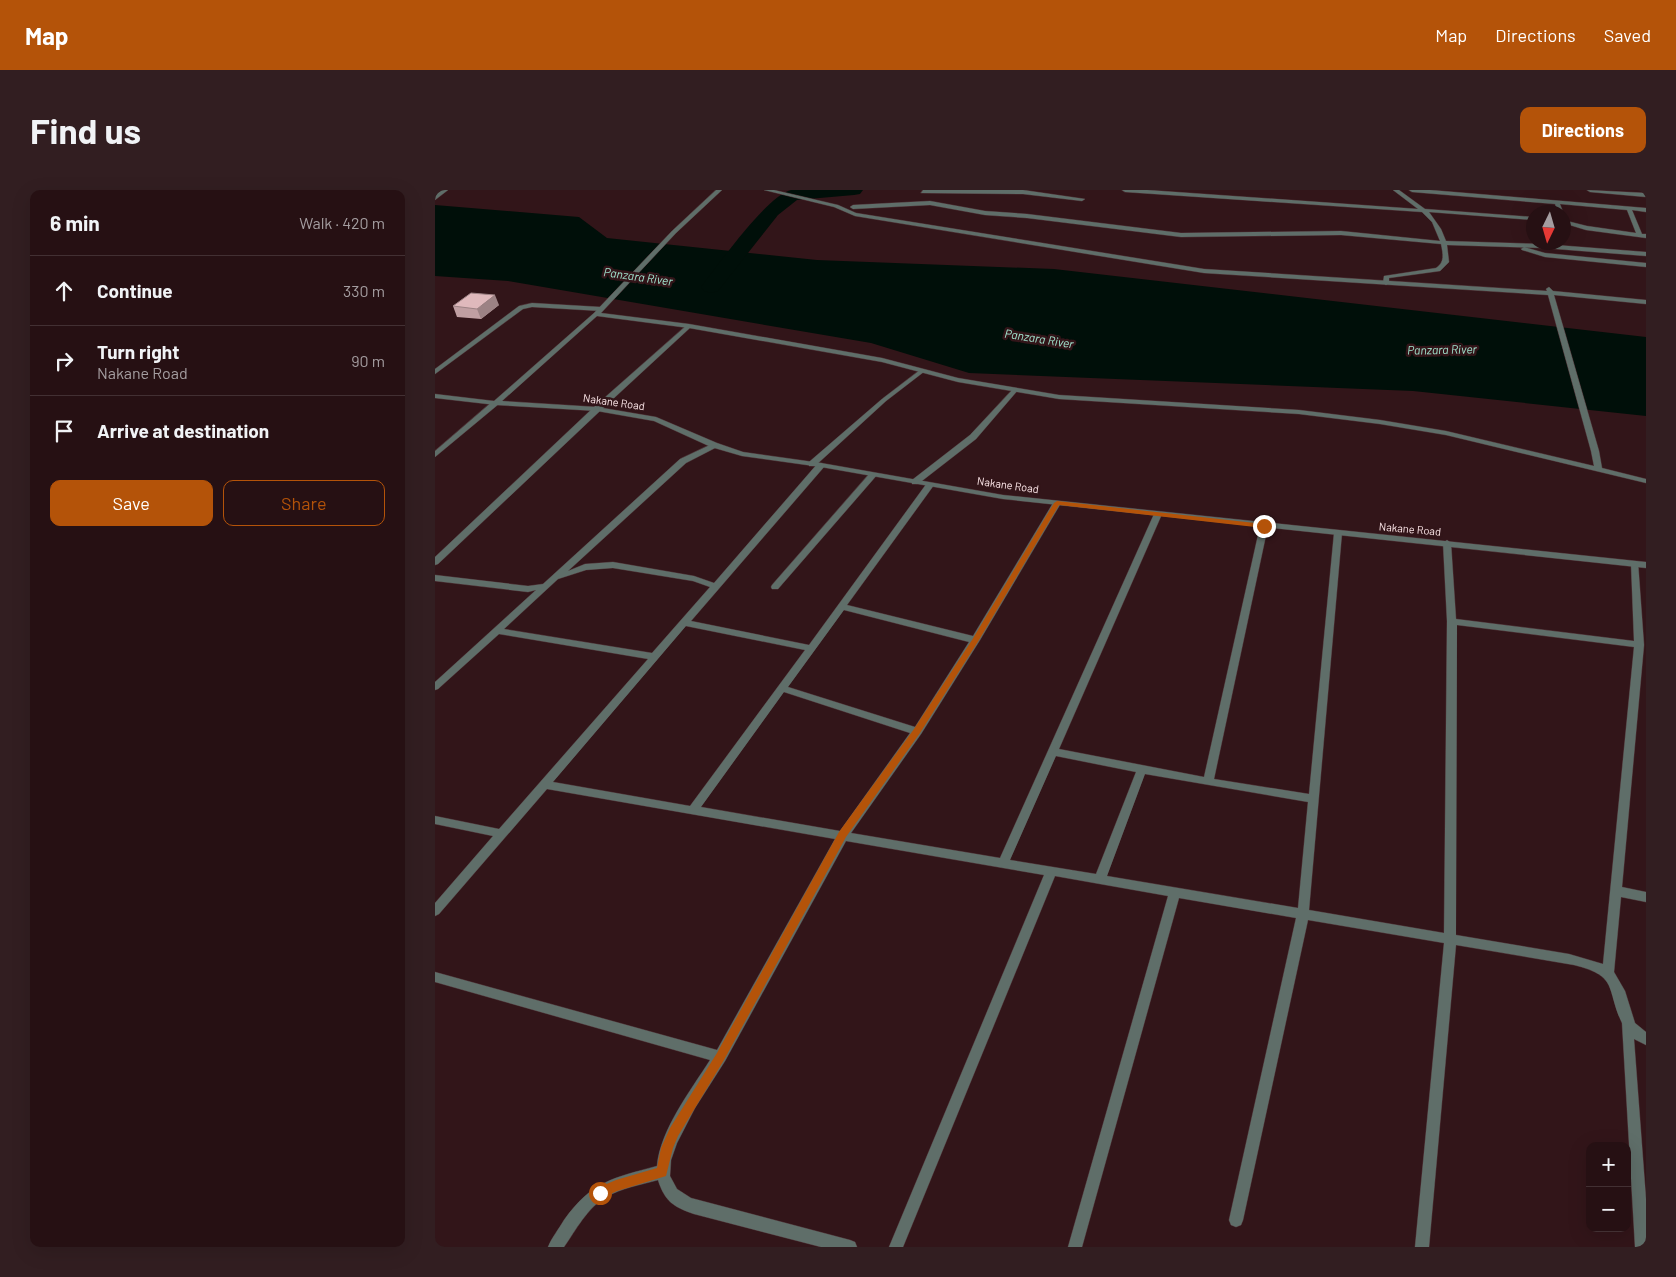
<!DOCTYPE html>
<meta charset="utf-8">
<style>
body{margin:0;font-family:Barlow,sans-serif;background:#321e21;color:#f1f3f6}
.controls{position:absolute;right:15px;bottom:15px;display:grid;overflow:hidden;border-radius:10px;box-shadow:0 5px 20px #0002}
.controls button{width:45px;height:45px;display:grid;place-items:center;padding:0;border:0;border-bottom:1px solid #423033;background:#261013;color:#f1f3f6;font:25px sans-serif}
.compass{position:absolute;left:1091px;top:15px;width:45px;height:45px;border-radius:50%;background:#261013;box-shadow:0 5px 20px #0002;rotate:185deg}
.stop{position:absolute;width:15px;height:15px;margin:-11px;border:4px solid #b45309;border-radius:50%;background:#fff}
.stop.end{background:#b45309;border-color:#fff;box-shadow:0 1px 5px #0008}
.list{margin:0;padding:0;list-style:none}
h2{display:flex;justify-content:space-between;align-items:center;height:65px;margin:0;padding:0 20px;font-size:21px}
h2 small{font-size:16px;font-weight:400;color:#a49da0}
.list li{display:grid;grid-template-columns:32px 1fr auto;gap:15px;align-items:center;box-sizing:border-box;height:70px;padding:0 20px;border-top:1px solid #423033}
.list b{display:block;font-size:19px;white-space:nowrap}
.list p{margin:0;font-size:16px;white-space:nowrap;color:#a49da0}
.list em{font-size:16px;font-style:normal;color:#a49da0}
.actions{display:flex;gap:10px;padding:15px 20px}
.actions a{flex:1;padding:11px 0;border:1px solid #b45309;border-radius:10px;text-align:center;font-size:18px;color:#b45309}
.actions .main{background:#b45309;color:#fff}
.icon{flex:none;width:28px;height:28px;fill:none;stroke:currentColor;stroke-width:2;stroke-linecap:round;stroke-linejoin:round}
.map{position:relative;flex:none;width:1211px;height:1057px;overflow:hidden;border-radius:10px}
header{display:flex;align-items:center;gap:30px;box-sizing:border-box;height:70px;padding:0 25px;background:#b45309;color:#fff}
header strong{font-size:24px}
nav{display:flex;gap:28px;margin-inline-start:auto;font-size:18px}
.intro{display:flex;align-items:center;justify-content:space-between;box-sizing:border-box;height:120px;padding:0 30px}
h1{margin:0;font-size:35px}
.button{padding:12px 22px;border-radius:10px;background:#b45309;color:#fff;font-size:18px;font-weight:700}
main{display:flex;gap:30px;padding:0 30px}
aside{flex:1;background:#261013;border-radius:10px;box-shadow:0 5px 20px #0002}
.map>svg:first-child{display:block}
.water{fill:#000f09}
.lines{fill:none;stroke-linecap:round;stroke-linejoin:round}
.river{fill:#000f09;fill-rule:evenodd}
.minor-casing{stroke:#4e3236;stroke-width:1}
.tertiary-casing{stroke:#4e3236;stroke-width:1}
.minor{fill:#5f6e69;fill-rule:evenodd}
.tertiary{fill:#5f6e69;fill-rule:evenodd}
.wall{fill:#c09fa2}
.shaded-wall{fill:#9c8284}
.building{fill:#dfb9bc;stroke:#9c8284}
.route{fill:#b45309}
.labels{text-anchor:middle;stroke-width:5;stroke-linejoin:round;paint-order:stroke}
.far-street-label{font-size:11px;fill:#fde7e9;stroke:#321519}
.far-water-label{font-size:12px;font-style:italic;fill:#a2e5cf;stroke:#321519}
</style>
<header>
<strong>Map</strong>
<nav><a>Map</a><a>Directions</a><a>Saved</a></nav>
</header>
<div class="intro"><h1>Find us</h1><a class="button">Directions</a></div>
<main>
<aside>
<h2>6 min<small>Walk · 420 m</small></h2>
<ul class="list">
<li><svg class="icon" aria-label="ahead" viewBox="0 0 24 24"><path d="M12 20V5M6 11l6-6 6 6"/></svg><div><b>Continue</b></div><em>330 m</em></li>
<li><svg class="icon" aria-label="right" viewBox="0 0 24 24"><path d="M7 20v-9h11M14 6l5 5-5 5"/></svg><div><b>Turn right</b><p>Nakane Road</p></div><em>90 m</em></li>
<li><svg class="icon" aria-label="arrive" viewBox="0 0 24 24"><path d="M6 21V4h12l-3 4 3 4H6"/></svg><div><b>Arrive at destination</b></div></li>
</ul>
<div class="actions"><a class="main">Save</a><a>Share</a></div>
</aside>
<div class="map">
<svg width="1211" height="1057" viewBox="0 0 1211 1057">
<rect width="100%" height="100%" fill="#321519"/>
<!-- water -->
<path class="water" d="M0 15 144 27 172 48 382 70 619 79 1211 147V226L978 201 534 183 436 153 73 91 0 86Z"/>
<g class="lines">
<!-- river -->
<path class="river" d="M356 0H428L425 4 419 5 362 10 343 25 283 101 276 103 269 101 266 97 269 93C286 71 332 6 356 0Z"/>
<defs>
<g id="minor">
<path d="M488 0H588L650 9 647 11 588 4 486 3Z"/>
<path d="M687 0H712L983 19 958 0H964L990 19 1098 27V30L994 22 1006 39 1011 51 1108 54 1211 62V66L1108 58 1012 55 1014 72 1005 81 954 88V93L951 95 948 93 949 86 1001 78C1010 72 1008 64 1006 54L906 45 746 47 592 28 550 25 495 15 418 19 415 17 418 15 495 11 550 21 592 24 746 43 906 41 1005 51 997 32 987 22 690 2Z"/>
<path d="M974 0H995L1211 18V22L1197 20 1207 44H1211V48L1151 40 1128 33V30L1152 36 1201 43 1192 20 1125 14 1128 22H1123L1120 14 977 2Z"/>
<path d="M1152 0 1211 3V7L1155 2Z"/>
<path d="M1089 57 1110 63 1211 73V77L1110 67 1087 60 1086 59Z"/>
<path d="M97 113 166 117 169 119 166 121 97 117 88 119 0 184V179L84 116Z"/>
<path d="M252 135 257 136 165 221 3 374 0 375V367L159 217Z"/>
<path d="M485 180 490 181 451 211 380 276H374V272L447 209Z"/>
<path d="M578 199 583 200 541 249 483 294H477V290L535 245Z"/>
<path d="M58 211 65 213 0 267V261Z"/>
<path d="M279 253 283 255 282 257 251 273 133 381 150 374 178 372 259 386 279 393 383 273H386L390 275 389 277 256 431 374 455 492 293H495L499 295 412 415 538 446 618 313 622 311 626 313 545 450 486 544 416 643 565 668 719 324 723 322 727 324 624 559 769 587 825 336 829 334 833 336 779 589 874 604 899 343 903 341H906L907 343 874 720 1009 743 1012 431 1008 353 1012 350 1016 353 1021 429 1199 451 1196 374 1197 372H1203L1209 455 1187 697 1211 702V712L1186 707 1179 782 1190 801 1200 833 1211 842V855L1199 849 1211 1009V1057H1200L1187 833C1171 799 1184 786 1139 775L1021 755 994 1057H980L1009 753 873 730 808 1030 806 1035 801 1037 796 1035 794 1030 861 728 744 708 647 1057H633L733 706 620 686 468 1057H454L609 685 411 651 290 871 260 918 242 953 236 970 235 986 242 999 256 1008 415 1050 420 1052 422 1057H386L259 1024C239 1017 230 1012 223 990 205 995 187 998 171 1007 152 1018 141 1040 129 1057H113C117 1047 124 1039 129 1030 157 991 178 988 222 976 225 940 256 900 275 870L0 792V782L282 860 400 649 112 599 4 724 0 726V713L58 646 0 634V626L64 639 213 469 64 444 3 499 0 500V492L101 400 93 402 0 391V385L93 396 108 394 245 269ZM178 378 258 391 275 397 217 463 69 439 123 389 151 380ZM409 420 534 452 480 537 353 497ZM1022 435 1199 457 1168 774 1134 764 1021 745ZM251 436 370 460 255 616 118 592ZM349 502 475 543 405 641 266 617ZM621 566 701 582 661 684 575 670ZM710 584 873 612 863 718 672 686Z"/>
<path d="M435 283H438L442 285 343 399H337L336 397 337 395Z"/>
</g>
<g id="tertiary">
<path d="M7 0H13L0 10V5Z"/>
<path d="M281 0H287L241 43 166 123 254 134 447 168 523 188 624 205 864 220 945 230 1011 241 1159 276 1156 261 1113 105 769 83 420 26 399 17 329 0H339L403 15 421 23 769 79 1112 101 1111 99 1114 97 1118 101 1211 110V114L1119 105 1164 261 1167 278 1211 289V293L1011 245 945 234 864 224 624 209 523 192 447 172 254 138 162 126 67 211 162 217 221 227 282 253 308 262 386 273 568 305 1211 372V378L568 309 386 277 307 266 276 257 219 231 162 221 61 215 0 208V204L59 211 159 123 237 41Z"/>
</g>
</defs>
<!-- minor casing -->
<use href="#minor" class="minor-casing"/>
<!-- tertiary casing -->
<use href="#tertiary" class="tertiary-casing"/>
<!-- minor -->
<use href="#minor" class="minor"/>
<!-- tertiary -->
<use href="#tertiary" class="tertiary"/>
</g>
<!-- wall -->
<path class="wall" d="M64 115 46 129 22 127 18 116Z"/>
<!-- shaded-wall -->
<path class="shaded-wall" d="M60 105 64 115 46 129 42 119Z"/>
<!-- building -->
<path class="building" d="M36 103 60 105 42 119 18 116Z"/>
<!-- route -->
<path class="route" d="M622 311 829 334 832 336 829 338 624 315 544 450 485 543 411 647 289 870 243 946 238 958 231 986 182 1001 165 1009 160 1007 159 1003 160 999 181 990 222 978 226 958 235 938 282 863 404 642 479 539 537 450 619 313Z"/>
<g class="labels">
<!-- far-street labels -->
<g class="far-street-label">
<text transform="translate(179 212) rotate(8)" y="4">Nakane Road</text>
<text transform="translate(573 295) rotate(8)" y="4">Nakane Road</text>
<text transform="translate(975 339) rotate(5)" y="4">Nakane Road</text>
</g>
<!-- far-water labels -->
<g class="far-water-label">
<text transform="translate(203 87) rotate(8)" y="4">Panzara River</text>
<text transform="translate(604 149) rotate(9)" y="4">Panzara River</text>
<text transform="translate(1007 160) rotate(-1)" y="4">Panzara River</text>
</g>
</g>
</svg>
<div class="controls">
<button>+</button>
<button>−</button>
</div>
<svg class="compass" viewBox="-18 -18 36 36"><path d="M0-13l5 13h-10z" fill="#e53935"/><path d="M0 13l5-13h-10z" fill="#a49da0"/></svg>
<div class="stop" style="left:165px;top:1003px"></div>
<div class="stop end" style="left:829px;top:336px"></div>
</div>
</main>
